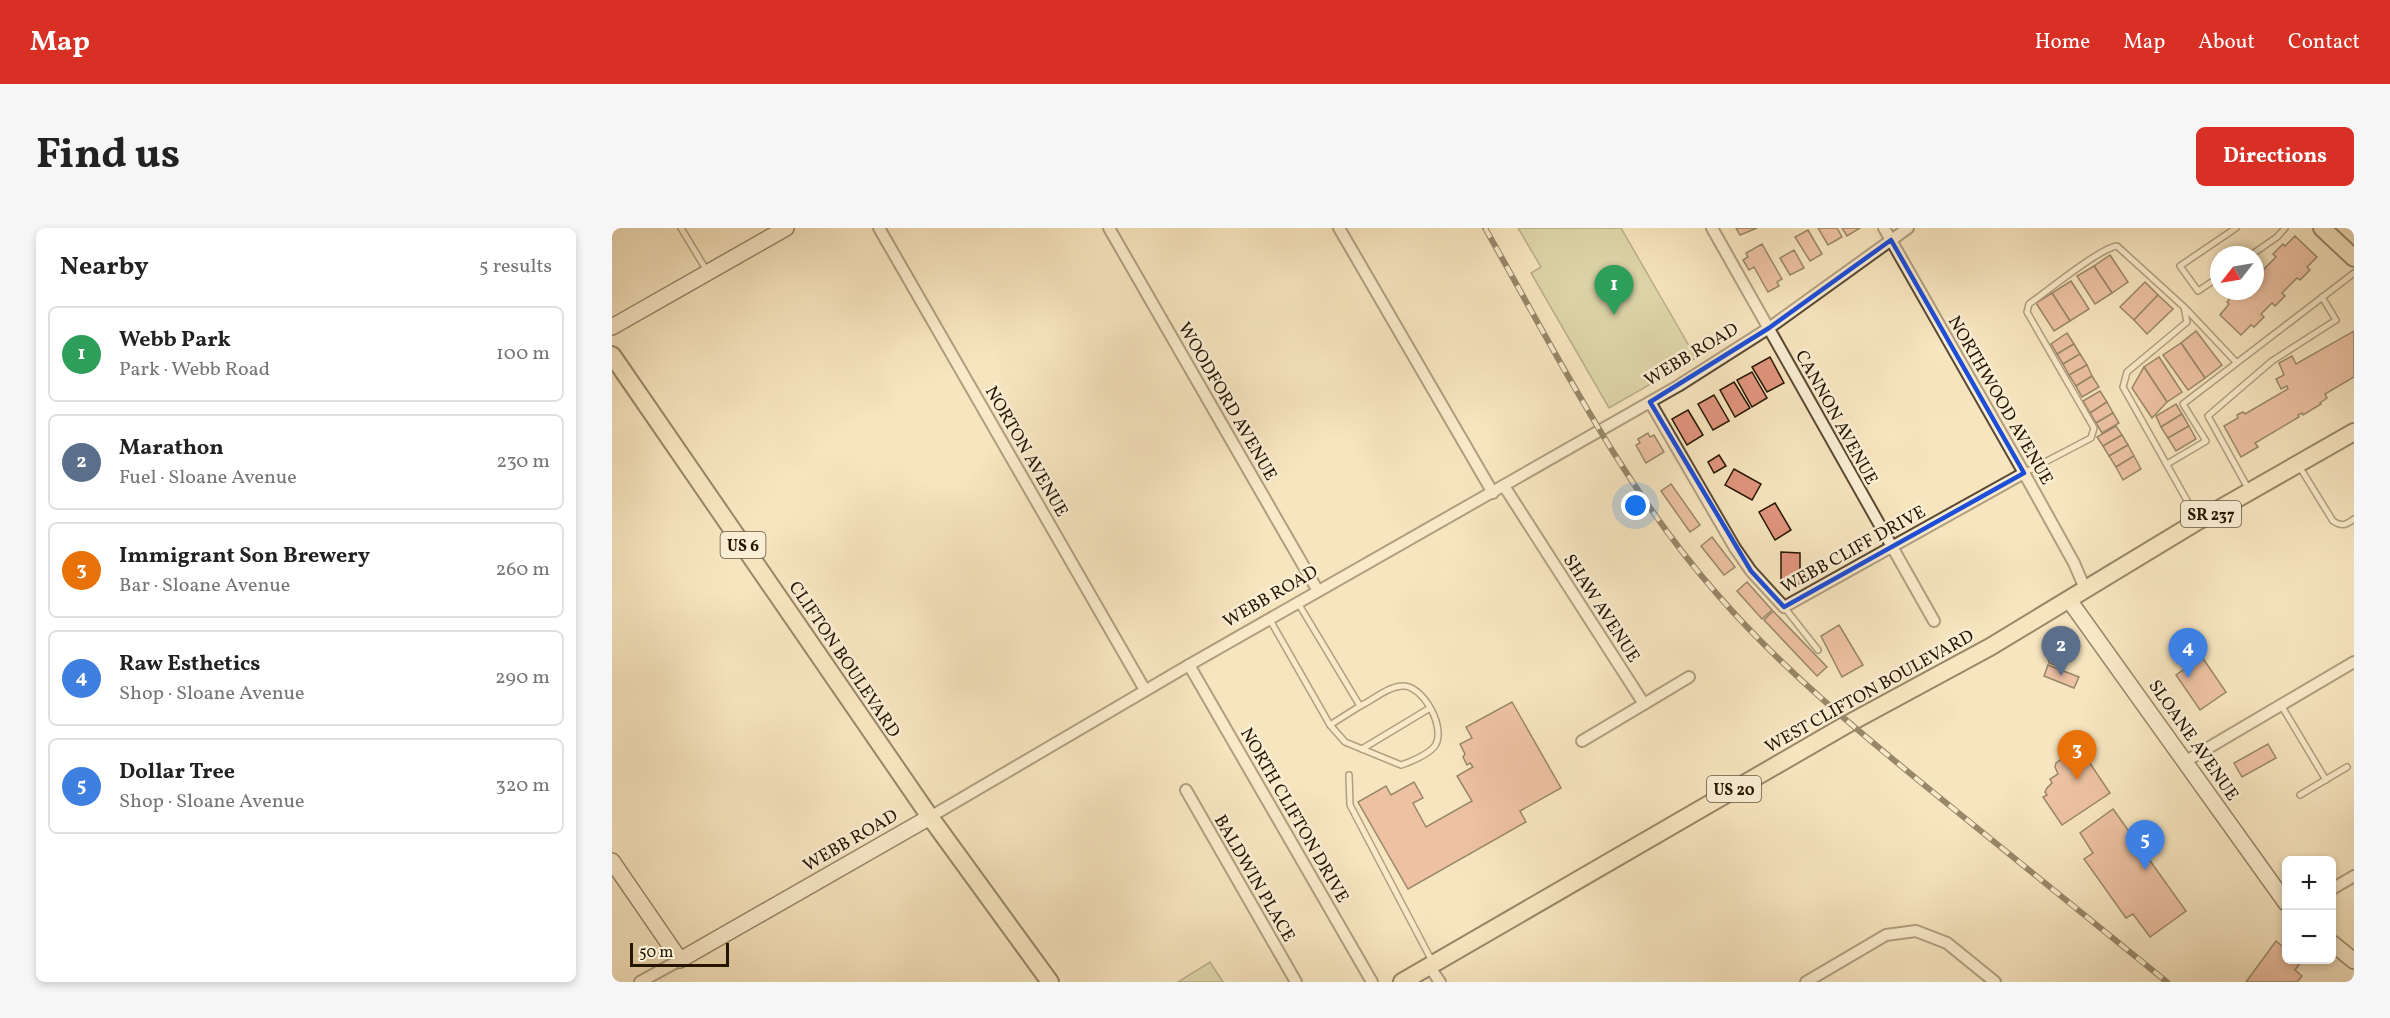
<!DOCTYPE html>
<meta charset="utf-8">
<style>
body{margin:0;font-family:Vollkorn,serif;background:#f6f6f6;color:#222}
.controls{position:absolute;right:18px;bottom:18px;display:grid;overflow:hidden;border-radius:9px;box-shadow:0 3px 9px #0003}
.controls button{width:54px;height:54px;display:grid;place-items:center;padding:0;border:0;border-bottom:2px solid #e0e0e0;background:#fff;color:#222;font:30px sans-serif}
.compass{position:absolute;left:1598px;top:18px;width:54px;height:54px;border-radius:50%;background:#fff;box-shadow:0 3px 9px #0003;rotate:239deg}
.scale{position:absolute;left:18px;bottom:15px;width:99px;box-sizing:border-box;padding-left:6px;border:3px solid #251602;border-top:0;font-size:16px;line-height:21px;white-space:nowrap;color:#251602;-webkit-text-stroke:4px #faeed5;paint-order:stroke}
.you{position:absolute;left:1024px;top:278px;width:21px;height:21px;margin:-15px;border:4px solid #fff;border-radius:50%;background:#1a73e8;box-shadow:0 0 0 9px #1a73e833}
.badge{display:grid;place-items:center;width:39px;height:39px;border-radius:50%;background:#d93025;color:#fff;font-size:20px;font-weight:700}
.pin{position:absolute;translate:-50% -50px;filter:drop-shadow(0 2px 3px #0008)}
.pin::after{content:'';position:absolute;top:32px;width:21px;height:18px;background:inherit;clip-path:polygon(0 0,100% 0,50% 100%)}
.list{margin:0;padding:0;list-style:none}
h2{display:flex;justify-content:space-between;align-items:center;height:78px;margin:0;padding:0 24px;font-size:26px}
h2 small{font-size:20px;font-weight:400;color:#767676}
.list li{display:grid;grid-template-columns:39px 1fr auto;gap:18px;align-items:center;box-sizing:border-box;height:96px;margin:0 12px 12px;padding:0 12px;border:2px solid #e0e0e0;border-radius:9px}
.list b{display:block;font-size:22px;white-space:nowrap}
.list p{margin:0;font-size:20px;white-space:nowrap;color:#767676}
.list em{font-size:20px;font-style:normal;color:#767676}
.map{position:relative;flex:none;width:1742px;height:754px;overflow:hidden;border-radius:9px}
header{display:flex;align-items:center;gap:36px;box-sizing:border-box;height:84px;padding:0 30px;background:#d93025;color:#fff}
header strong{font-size:28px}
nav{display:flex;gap:33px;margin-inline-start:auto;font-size:21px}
.intro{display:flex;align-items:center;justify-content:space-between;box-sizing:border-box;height:144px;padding:0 36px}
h1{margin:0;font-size:42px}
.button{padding:15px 27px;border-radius:9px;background:#d93025;color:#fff;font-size:21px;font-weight:700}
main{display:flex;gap:36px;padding:0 36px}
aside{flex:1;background:#fff;border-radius:9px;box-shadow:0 3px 9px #0003}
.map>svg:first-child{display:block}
.green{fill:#bec491;stroke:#726d4a;stroke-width:1.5}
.building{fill:#e1957e;stroke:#251602;stroke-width:1.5}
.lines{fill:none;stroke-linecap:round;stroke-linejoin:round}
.lane-casing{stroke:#5a4a31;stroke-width:8}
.street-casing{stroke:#5a4a31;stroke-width:14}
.secondary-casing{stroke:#251602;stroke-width:18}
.primary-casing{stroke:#251602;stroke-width:20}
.lane{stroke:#faeed5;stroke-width:5}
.street{stroke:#faeed5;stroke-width:10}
.secondary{stroke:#faeed5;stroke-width:15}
.primary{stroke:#f7e5bf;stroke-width:16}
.rail-casing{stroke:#251602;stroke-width:6}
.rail{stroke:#faeed5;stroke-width:4;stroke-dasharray:11;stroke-linecap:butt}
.marked{fill:none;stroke:#1d4ed8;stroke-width:4.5;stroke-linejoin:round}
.labels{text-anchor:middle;stroke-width:5;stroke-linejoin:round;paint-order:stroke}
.shield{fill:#faeed5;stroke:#655741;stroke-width:1.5}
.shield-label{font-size:16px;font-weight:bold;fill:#251602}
.street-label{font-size:18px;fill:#251602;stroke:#faeed5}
</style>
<header>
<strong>Map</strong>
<nav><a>Home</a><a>Map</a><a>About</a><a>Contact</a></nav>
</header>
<div class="intro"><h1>Find us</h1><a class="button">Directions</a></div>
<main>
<aside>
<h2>Nearby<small>5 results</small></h2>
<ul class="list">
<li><span class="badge" style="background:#2e9e5b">1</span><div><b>Webb Park</b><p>Park · Webb Road</p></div><em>100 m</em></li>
<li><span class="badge" style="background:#5c6f8a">2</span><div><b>Marathon</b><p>Fuel · Sloane Avenue</p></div><em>230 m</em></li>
<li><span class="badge" style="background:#e8710a">3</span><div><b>Immigrant Son Brewery</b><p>Bar · Sloane Avenue</p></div><em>260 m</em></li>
<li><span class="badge" style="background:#3f7fe0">4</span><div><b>Raw Esthetics</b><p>Shop · Sloane Avenue</p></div><em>290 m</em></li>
<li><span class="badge" style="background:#3f7fe0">5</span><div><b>Dollar Tree</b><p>Shop · Sloane Avenue</p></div><em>320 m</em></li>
</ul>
</aside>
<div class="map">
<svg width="1742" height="754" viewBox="0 0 1742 754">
<rect width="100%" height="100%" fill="#f7e5bf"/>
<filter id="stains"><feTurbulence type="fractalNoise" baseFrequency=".00333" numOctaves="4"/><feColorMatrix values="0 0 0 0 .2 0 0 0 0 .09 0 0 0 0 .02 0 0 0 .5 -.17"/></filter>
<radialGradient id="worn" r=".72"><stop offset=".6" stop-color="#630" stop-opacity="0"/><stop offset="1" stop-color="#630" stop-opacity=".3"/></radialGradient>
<!-- green -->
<g class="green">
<path d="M906 0H1009L1084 130 997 180 919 45 929 39Z"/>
<path d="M598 734 611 754H566Z"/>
</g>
<!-- building -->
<g class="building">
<path d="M1124 0H1145L1128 7Z"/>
<path d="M1206 0H1225L1230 9 1216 17Z"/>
<path d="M1230 0H1248L1235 8Z"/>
<path d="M1196 2 1210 26 1198 33 1183 9Z"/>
<path d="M1683 8 1705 29 1695 39 1698 42 1688 52 1685 50 1670 65 1673 68 1663 78 1660 75 1649 86 1652 89 1642 99 1639 97 1629 107 1608 87 1617 76 1615 74 1625 63 1627 66 1630 63H1643V44L1646 42 1649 44 1664 29 1661 26 1671 16 1673 18Z"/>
<path d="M1150 16 1170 51 1165 54 1167 58 1156 64 1142 39 1137 42 1131 32 1136 29 1134 25Z"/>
<path d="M1182 22 1192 40 1178 47 1168 30Z"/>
<path d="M1498 27 1516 54 1500 65 1482 38Z"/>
<path d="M1482 38 1500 65 1483 76 1465 48Z"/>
<path d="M1459 53 1477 81 1458 93 1440 65Z"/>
<path d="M1533 54 1546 67 1522 92 1508 79Z"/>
<path d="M1440 65 1458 93 1442 103 1424 75Z"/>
<path d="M1546 67 1561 81 1535 106 1522 92Z"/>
<path d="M1584 103 1610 137 1593 150 1569 115Z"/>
<path d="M1742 103V149L1713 166 1715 170 1708 175 1709 176 1691 187 1690 185 1686 187 1687 189 1643 215 1646 219 1629 229 1612 198 1626 190 1625 187 1631 184 1633 186 1676 161 1675 158 1669 161 1664 151 1672 147 1667 135 1680 128 1684 136Z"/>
<path d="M1455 105 1462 116 1445 126 1439 116Z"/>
<path d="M1569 115 1593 150 1576 162 1551 127Z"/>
<path d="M1462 116 1468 126 1451 136 1445 126Z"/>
<path d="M1468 126 1475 137 1457 147 1451 136Z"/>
<path d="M1158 129 1172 155 1155 164 1140 139Z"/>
<path d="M1547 129 1570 164 1555 174 1532 139Z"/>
<path d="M1475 137 1480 148 1464 158 1457 147Z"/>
<path d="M1532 139 1555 174 1540 190 1520 160Z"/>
<path d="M1140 144 1155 170 1140 179 1125 152Z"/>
<path d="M1480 148 1487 159 1470 169 1464 158Z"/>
<path d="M1122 154 1138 180 1123 189 1108 162Z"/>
<path d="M1488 163 1495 174 1478 185 1471 173Z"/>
<path d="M1102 167 1117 193 1101 202 1086 176Z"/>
<path d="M1495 174 1501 185 1484 195 1478 185Z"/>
<path d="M1564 176 1570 186 1549 199 1544 188Z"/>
<path d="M1076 182 1091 207 1075 217 1060 191Z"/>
<path d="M1501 185 1507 195 1490 205 1484 195Z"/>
<path d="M1570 186 1577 198 1556 210 1549 199Z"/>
<path d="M1504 198 1510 207 1491 218 1485 209Z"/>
<path d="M1577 198 1584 211 1564 223 1556 210Z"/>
<path d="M1036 205 1038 209 1042 207 1052 224 1034 235 1024 217 1028 215 1026 211Z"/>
<path d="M1510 207 1516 217 1497 228 1491 218Z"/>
<path d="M1516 217 1522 228 1504 239 1497 228Z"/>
<path d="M1107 227 1114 238 1102 245 1096 234Z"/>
<path d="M1522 228 1529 241 1511 252 1504 239Z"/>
<path d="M1122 241 1149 256 1140 272 1113 257Z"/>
<path d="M1059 256 1088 297 1078 304 1049 263Z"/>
<path d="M1163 275 1179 302 1163 312 1147 284Z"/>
<path d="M1100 309 1123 339 1112 347 1089 318Z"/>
<path d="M1169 324 1188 325V356H1169Z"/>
<path d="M1135 354 1160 382 1150 391 1125 363Z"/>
<path d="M1161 383 1215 439 1205 448 1152 392Z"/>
<path d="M1227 397 1251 437 1230 449 1209 408Z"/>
<path d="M1449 419 1456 421 1459 428 1446 438 1437 435 1436 431Z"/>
<path d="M1590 429 1614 464 1588 482 1564 447Z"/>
<path d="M1436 437 1467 449 1462 460 1432 448Z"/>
<path d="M900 474 949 560 908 583 914 594 796 661 746 574 774 558 779 567 802 554 811 570 801 575 814 599 860 573 845 548 861 539 858 535 855 537 851 529 853 526 848 516 860 510 854 499Z"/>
<path d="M1656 516 1664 530 1630 549 1622 535Z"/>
<path d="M1467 519 1498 565 1450 597 1431 569 1435 567 1433 564 1435 560 1440 555 1438 551 1446 546 1443 539 1444 535Z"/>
<path d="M1501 581 1574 683 1538 709 1521 686 1514 690 1472 631 1481 625 1468 605Z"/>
<path d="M1664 713 1674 721V732L1690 733 1683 742 1690 748 1685 754H1634Z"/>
</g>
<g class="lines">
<defs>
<g id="lane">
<path d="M69 0 95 43"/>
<path d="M1639 27 1665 9 1673 0"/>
<path d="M1607 49 1586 63 1568 38 1624 0"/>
<path d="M1574 81 1624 134"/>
<path d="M1555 236 1594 213 1571 176 1742 45"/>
<path d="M1687 238 1721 293C1730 299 1734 297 1742 291"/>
<path d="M1412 245 1479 210 1482 200 1415 84 1417 76C1434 64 1488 20 1505 18L1572 79 1575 94 1515 144 1511 159 1586 292"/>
<path d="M1637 262 1596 188 1660 133 1724 92 1710 69"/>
<path d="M1172 379 1206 422"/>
<path d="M658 392 718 497 733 514 789 537C799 534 816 526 822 519 836 502 811 456 790 458 775 459 761 472 748 478L686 375"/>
<path d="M1669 477 1714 552"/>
<path d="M718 497 748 478"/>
<path d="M750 521 818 480"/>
<path d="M737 547 738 577 821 735"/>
<path d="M1688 567 1735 539"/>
</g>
<g id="street">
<path d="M267 0 533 462"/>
<path d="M497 0 706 363"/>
<path d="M727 0 881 265"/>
<path d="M1100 0 1322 393"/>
<path d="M1272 0 1412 245 1462 335 1474 363"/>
<path d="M1038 174 1123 320 1139 343 1172 379 1412 245"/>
<path d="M892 258 1032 476 1077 449"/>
<path d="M577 437 760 754"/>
<path d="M970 513 1032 476"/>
<path d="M1574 533 1742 434"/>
<path d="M574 562 684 754"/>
<path d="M318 589 577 437 1066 158 1157 100 1296 0"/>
<path d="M1720 661 1742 648"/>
<path d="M817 738 828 754"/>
<path d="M28 754 68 732"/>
<path d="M1194 754 1274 707 1304 703 1335 715 1383 754"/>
</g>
<g id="secondary">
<path d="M0 99 174 0"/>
<path d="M1457 372 1674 675"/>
<path d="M0 633 68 732 318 589"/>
<path d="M1720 715 1742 733"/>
</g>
<g id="primary">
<path d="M1710 0 1742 30"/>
<path d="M0 127 318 589 438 754"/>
<path d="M790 754 1232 498 1378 419 1586 293 1742 204"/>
</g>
</defs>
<!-- lane casing -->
<use href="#lane" class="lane-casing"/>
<!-- street casing -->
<use href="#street" class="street-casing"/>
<!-- secondary casing -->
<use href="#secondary" class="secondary-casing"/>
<!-- primary casing -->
<use href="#primary" class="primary-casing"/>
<!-- lane -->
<use href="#lane" class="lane"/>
<!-- street -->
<use href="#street" class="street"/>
<!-- secondary -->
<use href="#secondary" class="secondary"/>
<!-- primary -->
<use href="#primary" class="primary"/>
<defs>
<path id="rail" d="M873 0C944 125 1010 258 1105 366 1169 440 1246 503 1322 565 1400 628 1477 691 1555 754"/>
</defs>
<!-- rail casing -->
<use href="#rail" class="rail-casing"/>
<!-- rail -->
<use href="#rail" class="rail"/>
</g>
<!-- marked area -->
<path d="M0 0H1742V754H0ZM1279 12 1412 245 1172 379 1139 343 1038 174 1157 100Z" fill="#f7e5bf" fill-opacity=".55" fill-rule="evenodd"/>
<path class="marked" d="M1279 12 1412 245 1172 379 1139 343 1038 174 1157 100Z"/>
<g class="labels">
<!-- shield labels -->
<g class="shield">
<rect x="1569" y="273" width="60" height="26" rx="4.5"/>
<rect x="108.5" y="304" width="45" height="26" rx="4.5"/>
<rect x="1095" y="548" width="54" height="26" rx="4.5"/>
</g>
<g class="shield-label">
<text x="1599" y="292">SR 237</text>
<text x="131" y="323">US 6</text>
<text x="1122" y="567">US 20</text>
</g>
<!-- street labels -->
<g class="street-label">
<text transform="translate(1079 126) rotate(-31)" y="6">WEBB ROAD</text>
<text transform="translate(1389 172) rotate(60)" y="6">NORTHWOOD AVENUE</text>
<text transform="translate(616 173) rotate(60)" y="6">WOODFORD AVENUE</text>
<text transform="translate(1225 189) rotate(61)" y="6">CANNON AVENUE</text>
<text transform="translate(415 223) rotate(60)" y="6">NORTON AVENUE</text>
<text transform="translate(1241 321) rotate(-29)" y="6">WEBB CLIFF DRIVE</text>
<text transform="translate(658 368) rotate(-30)" y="6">WEBB ROAD</text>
<text transform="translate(990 380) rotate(57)" y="6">SHAW AVENUE</text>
<text transform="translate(233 431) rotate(56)" y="6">CLIFTON BOULEVARD</text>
<text transform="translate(1257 463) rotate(-29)" y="6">WEST CLIFTON BOULEVARD</text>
<text transform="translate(1582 512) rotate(55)" y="6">SLOANE AVENUE</text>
<text transform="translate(683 587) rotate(60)" y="6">NORTH CLIFTON DRIVE</text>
<text transform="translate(238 612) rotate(-30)" y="6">WEBB ROAD</text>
<text transform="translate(643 650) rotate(60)" y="6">BALDWIN PLACE</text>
</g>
</g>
<rect width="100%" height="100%" filter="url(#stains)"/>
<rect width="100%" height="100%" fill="url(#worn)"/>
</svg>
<div class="controls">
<button>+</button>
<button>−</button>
</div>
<svg class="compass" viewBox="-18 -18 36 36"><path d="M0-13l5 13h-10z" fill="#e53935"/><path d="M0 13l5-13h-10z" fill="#767676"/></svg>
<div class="scale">50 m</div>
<div class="you"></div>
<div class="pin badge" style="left:1002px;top:87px;background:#2e9e5b">1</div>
<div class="pin badge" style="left:1449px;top:448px;background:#5c6f8a">2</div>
<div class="pin badge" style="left:1465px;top:552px;background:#e8710a">3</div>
<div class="pin badge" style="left:1576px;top:450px;background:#3f7fe0">4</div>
<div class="pin badge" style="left:1533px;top:642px;background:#3f7fe0">5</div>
</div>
</main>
